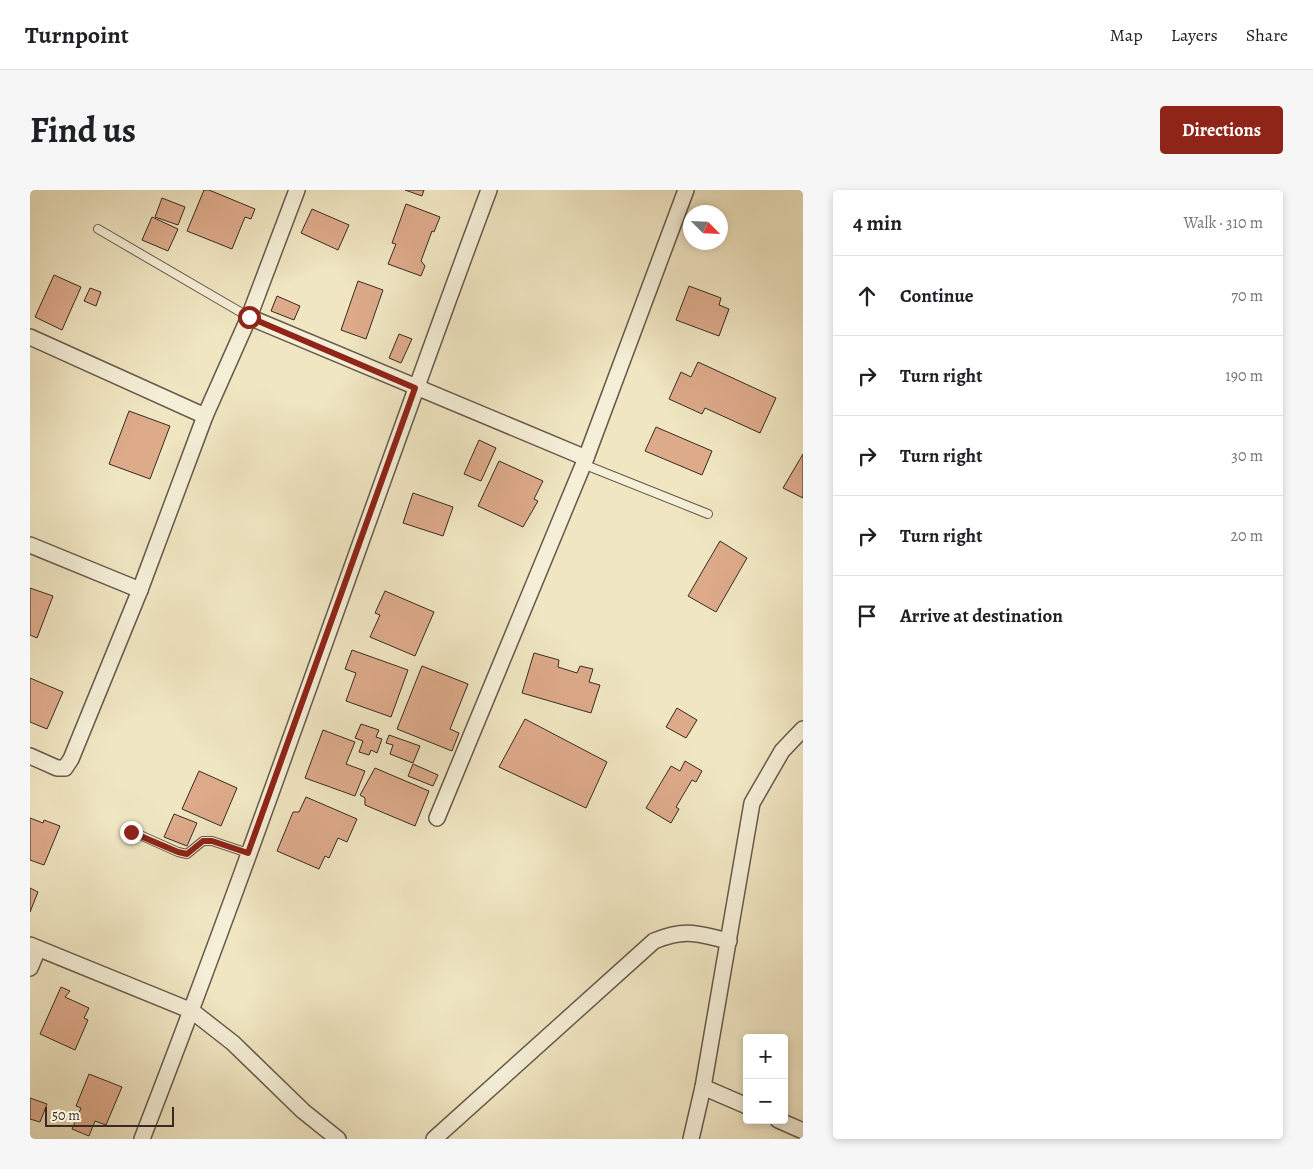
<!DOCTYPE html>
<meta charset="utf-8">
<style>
body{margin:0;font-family:Alegreya,serif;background:#f6f6f6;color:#202124}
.controls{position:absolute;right:15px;bottom:15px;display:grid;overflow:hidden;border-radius:5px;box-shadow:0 2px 8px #0003}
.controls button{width:45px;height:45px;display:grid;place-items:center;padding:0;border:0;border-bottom:1px solid #e0e0e0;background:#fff;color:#202124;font:25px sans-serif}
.compass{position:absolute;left:653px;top:15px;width:45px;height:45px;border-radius:50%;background:#fff;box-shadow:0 2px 8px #0003;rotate:114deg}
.scale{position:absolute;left:15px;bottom:12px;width:129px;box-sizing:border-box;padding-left:5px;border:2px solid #392b24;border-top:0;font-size:14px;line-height:18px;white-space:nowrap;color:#392b24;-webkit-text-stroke:4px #f5efd7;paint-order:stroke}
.stop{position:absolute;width:15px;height:15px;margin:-11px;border:4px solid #8f2418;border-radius:50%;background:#fff}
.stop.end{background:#8f2418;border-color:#fff;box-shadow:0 1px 5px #0008}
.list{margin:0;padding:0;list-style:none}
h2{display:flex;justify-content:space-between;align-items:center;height:65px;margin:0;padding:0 20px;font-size:21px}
h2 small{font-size:16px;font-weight:400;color:#757577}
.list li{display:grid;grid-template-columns:32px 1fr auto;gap:15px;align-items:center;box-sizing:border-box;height:80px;padding:0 20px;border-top:1px solid #e0e0e0}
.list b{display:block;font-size:19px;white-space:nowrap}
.list em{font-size:16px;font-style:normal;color:#757577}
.icon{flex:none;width:28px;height:28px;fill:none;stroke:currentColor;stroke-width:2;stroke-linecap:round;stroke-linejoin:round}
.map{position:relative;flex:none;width:773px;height:949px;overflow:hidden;border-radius:5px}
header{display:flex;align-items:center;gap:30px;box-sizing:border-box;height:70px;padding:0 25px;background:#fff;border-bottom:1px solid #e0e0e0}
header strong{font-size:24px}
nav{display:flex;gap:28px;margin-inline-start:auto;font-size:18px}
.intro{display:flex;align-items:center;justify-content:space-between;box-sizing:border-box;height:120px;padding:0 30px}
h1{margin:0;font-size:35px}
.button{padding:12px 22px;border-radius:5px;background:#8f2418;color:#fff;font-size:18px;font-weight:700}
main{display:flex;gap:30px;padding:0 30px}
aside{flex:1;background:#fff;border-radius:5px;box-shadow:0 2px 8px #0003}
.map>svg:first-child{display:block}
.building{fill:#ddaa8a;stroke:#392b24}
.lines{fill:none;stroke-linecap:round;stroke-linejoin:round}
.service-casing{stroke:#675a4c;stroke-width:10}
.minor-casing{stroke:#675a4c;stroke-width:18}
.service{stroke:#f5efd7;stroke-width:8}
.minor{stroke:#f5efd7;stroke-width:15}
.route{stroke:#8f2418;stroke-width:6}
</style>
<header>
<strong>Turnpoint</strong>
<nav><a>Map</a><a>Layers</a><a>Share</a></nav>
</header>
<div class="intro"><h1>Find us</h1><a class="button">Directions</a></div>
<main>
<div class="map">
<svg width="773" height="949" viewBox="0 0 773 949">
<rect width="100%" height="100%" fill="#f0e6c2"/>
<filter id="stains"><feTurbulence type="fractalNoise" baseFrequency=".004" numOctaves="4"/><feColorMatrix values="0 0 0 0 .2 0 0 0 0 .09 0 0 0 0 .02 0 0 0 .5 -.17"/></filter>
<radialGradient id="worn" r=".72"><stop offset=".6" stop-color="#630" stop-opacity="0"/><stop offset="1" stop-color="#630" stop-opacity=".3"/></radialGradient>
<!-- building -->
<g class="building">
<path d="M174 0H179L225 19 221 29 215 27 202 59 157 41Z"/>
<path d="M375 0H394L392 6Z"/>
<path d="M132 8 155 17 148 35 125 27Z"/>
<path d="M376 14 410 27 404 42 402 41 391 71 395 76 391 86 358 74 366 54 362 53Z"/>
<path d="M282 19 319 35 308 60 271 43Z"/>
<path d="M122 27 148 39 138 61 112 50Z"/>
<path d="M24 85 51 97 32 140 5 127Z"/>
<path d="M328 91 353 100 336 149 311 140Z"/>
<path d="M659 96 691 108 689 115 699 119 689 146 646 130Z"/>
<path d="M60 98 71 102 66 116 54 111Z"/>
<path d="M247 106 270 116 264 130 241 121Z"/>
<path d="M369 144 382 149 371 173 359 168Z"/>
<path d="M668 172 746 208 730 243 675 218 672 224 639 209 651 182 661 187Z"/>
<path d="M99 221 140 236 120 289 79 274Z"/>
<path d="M626 237 682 261 672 285 615 261Z"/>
<path d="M449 250 466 258 451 291 434 284Z"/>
<path d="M773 264V308L753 298Z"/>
<path d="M469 271 513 291 504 309 508 311 493 337 448 316Z"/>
<path d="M383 303 423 317 413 346 373 333Z"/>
<path d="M690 351 717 368 686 422 658 406Z"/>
<path d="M0 398 23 406 7 448 0 445Z"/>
<path d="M355 401 404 422 385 466 340 447 350 425 345 423Z"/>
<path d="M322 460 378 480 361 527 316 511 326 483 315 479Z"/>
<path d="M504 463 529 470 528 477 547 483 550 476 563 479 559 492 570 495 561 523 492 503Z"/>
<path d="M392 476 438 494 420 539 429 543 422 561 367 539Z"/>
<path d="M0 488 33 502 17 539 0 532Z"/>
<path d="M647 518 667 530 656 548 636 537Z"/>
<path d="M495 529 577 572 556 618 469 577Z"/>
<path d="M331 534 349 540 346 547 352 549 347 563 341 560 339 565 329 562 333 551 325 548Z"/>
<path d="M293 540 325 552 316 574 335 581 325 606 275 588Z"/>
<path d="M359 545 390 556 383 573 360 564 363 555 356 553Z"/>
<path d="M655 571 672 581 666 592 662 590 646 617 649 619 641 633 616 618 641 576 650 581Z"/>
<path d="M383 574 408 585 403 596 378 586Z"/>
<path d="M345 578 399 601 385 636 335 615V608L330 605Z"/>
<path d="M169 581 207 598 191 636 152 619Z"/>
<path d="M276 607 327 629 317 652 308 648 299 668 295 666 289 679 247 661 263 622H269Z"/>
<path d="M144 624 167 633 157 656 134 647Z"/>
<path d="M0 628 13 633 14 630 30 636 14 675 0 670Z"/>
<path d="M0 698 8 702 0 722Z"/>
<path d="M31 797 40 801 35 807 59 818 54 828 58 830 45 860 10 844Z"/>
<path d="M59 884 92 897 76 935 65 931 59 946 42 939 51 918 46 916Z"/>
<path d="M0 908 17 914 10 932 0 929Z"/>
</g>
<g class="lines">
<defs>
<g id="service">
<path d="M68 39 219 127"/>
<path d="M553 274 678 324"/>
<path d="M101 641 148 662 157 664 173 651H182L218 663"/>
</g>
<g id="minor">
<path d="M219 127 556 268"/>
<path d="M0 147 175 226"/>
<path d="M0 355 110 400"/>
<path d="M0 566 27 578H35L41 569 110 400 175 226 219 127 267 0"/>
<path d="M407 628 556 268 656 0"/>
<path d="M0 755 162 821 203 853 273 921 308 949"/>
<path d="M0 778 8 759"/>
<path d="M673 897 717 916"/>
<path d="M748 930 773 941"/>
<path d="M112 949C234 635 341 315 459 0"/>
<path d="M404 949 624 751C657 738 667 744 699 751"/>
<path d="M661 949 673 897 722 613 752 561 773 539"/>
</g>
</defs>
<!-- service casing -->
<use href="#service" class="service-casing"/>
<!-- minor casing -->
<use href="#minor" class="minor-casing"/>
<!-- service -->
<use href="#service" class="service"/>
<!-- minor -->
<use href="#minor" class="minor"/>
</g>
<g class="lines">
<!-- route -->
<path class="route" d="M101 642 148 662 157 664 173 651H182L218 663 385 198 219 127"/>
</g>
<rect width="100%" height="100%" filter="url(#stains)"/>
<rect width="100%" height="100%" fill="url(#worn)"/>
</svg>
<div class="controls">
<button>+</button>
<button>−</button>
</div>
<svg class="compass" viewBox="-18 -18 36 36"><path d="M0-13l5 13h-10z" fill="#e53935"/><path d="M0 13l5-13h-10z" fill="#757577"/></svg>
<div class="scale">50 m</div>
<div class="stop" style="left:219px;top:127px"></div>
<div class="stop end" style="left:101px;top:642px"></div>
</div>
<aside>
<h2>4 min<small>Walk · 310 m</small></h2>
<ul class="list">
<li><svg class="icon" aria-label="ahead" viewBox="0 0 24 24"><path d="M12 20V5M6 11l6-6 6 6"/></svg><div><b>Continue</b></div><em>70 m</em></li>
<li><svg class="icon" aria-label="right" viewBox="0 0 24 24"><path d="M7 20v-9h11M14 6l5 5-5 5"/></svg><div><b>Turn right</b></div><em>190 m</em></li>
<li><svg class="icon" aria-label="right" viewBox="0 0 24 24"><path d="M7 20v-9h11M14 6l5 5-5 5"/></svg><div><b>Turn right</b></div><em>30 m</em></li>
<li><svg class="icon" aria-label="right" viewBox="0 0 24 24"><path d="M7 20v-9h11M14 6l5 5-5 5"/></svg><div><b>Turn right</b></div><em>20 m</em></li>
<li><svg class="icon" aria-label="arrive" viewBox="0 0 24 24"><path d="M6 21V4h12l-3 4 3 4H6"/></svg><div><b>Arrive at destination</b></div></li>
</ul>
</aside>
</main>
